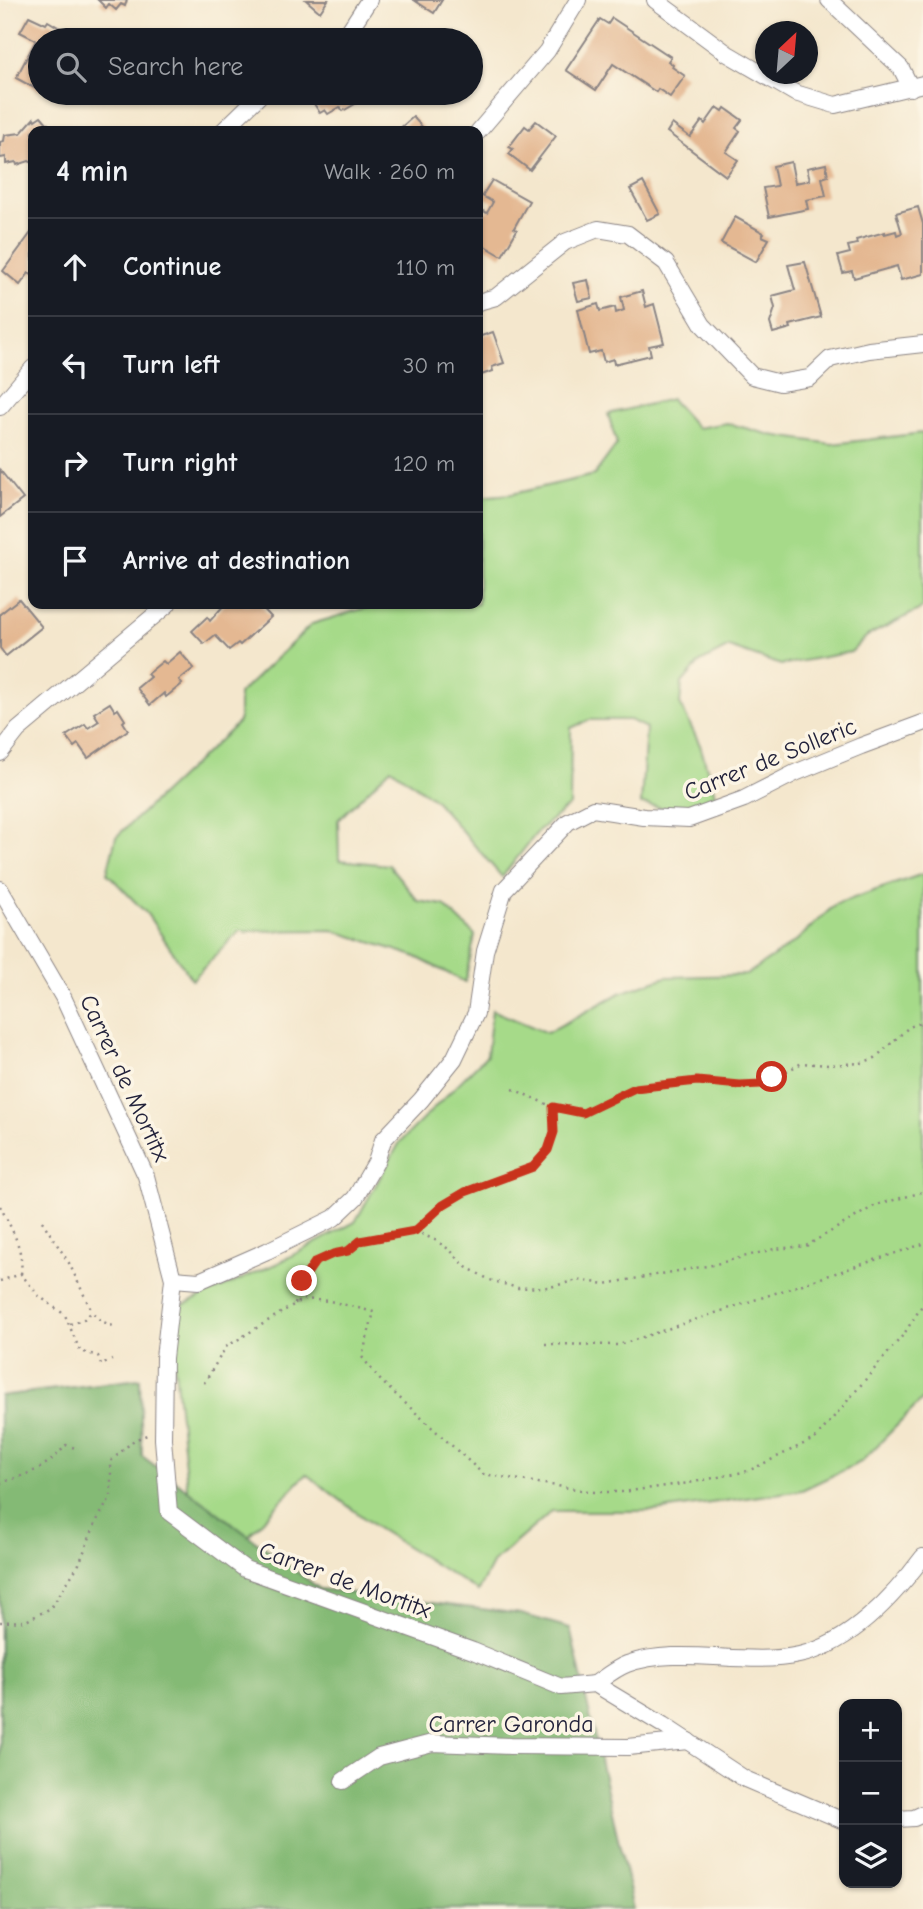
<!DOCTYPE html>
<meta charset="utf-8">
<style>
body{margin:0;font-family:"Comic Neue",sans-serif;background:#242831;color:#f1f3f6}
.controls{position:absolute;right:21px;bottom:21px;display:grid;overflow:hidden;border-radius:14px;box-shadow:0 2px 5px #0004}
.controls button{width:63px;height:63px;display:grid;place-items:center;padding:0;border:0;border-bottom:2px solid #363941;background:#171b24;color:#f1f3f6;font:35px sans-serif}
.compass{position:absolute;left:755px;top:21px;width:63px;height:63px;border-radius:50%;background:#171b24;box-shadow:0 2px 5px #0004;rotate:26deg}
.stop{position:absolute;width:21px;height:21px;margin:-16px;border:5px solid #c8321e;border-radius:50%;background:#fff}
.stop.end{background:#c8321e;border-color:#fff;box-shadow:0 2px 7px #0008}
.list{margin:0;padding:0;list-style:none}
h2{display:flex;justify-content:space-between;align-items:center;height:91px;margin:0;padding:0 28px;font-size:30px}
h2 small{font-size:23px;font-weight:400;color:#9ea1a6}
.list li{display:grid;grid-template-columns:46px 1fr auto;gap:21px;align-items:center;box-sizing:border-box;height:98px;padding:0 28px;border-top:2px solid #363941}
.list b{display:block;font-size:26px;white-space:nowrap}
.list em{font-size:23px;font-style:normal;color:#9ea1a6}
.icon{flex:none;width:38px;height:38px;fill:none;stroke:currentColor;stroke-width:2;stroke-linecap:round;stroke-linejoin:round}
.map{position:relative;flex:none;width:923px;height:1909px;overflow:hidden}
.search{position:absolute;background:#171b24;box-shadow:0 2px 5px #0004;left:28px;top:28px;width:455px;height:77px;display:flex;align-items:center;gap:18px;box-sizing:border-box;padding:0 24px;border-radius:38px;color:#9ea1a6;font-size:26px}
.panel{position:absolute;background:#171b24;box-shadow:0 2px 5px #0004;left:28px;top:126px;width:455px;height:483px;border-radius:14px}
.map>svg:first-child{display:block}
.green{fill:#a6da89;stroke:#647e62;stroke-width:2}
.forest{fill:#84ba75;stroke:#536e58;stroke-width:2}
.building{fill:#e4b892}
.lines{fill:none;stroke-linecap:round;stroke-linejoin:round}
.minor-casing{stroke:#8b8484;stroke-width:18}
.path{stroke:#8b8484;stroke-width:2.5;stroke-dasharray:2 5;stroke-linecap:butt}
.minor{stroke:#fff;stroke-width:16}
.route{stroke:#c8321e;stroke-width:9}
.labels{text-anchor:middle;stroke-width:7;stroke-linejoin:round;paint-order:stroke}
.street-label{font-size:24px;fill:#22223b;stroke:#fcf5e5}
</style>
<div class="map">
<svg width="923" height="1909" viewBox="0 0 923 1909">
<rect width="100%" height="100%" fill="#fcf5e5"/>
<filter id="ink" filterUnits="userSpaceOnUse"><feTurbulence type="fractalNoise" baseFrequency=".0143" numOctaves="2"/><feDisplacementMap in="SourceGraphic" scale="14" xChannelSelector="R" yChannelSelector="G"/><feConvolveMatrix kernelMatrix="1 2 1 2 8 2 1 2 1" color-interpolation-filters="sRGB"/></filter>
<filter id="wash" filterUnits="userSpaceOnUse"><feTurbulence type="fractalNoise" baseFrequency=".00686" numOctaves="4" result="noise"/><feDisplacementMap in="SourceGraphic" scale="28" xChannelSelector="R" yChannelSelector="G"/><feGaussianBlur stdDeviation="1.57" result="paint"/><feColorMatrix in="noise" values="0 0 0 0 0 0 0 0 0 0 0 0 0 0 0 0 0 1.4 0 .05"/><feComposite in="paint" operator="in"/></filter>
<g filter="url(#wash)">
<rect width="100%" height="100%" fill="#f4e7cd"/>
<!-- green -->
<g class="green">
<path d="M671 399 697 428 727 423 771 435 832 444 923 433V608L867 636 851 652 781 665 729 647 700 662 682 683 680 704 700 745 716 798 682 811 641 804 646 728 630 720H589L571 728 570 805 539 830 502 877 435 800 391 768 338 820 339 860 389 865 418 901 444 905 475 935 465 982 414 956 332 930 239 931 192 980 147 914 107 873 116 837 239 722V694L312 624 368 607 372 604H478V497L512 494 594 475 617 444 608 414Z"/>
<path d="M923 874V1399L861 1462 802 1490 655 1511H552L493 1562 478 1591 377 1528 306 1474 240 1545 189 1505 169 1311 278 1263 355 1222 400 1142 487 1055 492 1010 547 1033 620 993 666 977 746 975 796 941 836 904Z"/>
</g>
<!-- forest -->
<path class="forest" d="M140 1379 142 1456 320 1589 521 1614 570 1628 634 1909H0V1396Z"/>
<g id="blocks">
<!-- building -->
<g class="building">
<path d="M98 0H127L125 6 121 4 116 10 109 4 106 8Z"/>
<path d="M306 0H328L320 12Z"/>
<path d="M414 0H442L434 13Z"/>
<path d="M29 16 46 24 48 21 63 30 61 35 66 37 64 40H40V91L16 78 36 40 20 32Z"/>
<path d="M612 18 671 57 668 61 673 65 672 67 685 76 670 97 658 89 656 92 613 64 596 90 566 70 600 19 608 24Z"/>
<path d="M307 93H374L343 111 340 107 328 114 325 110 320 113Z"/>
<path d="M717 107 723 111 725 108 742 120 736 128 740 131 726 152 738 160 726 176 667 132 672 124 690 137 702 121 705 124Z"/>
<path d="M41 116 54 131H33V163L29 161 17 165 16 162 6 164V157L0 158V142L4 141 5 135 21 133 34 118 35 120Z"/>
<path d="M413 117 426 131H397Z"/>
<path d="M536 121 556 136 530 170 509 154 513 149 509 147 525 126 529 129Z"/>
<path d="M791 162 795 183 810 180 807 168 826 164 828 176 822 178 826 196 806 200 808 209 769 217 763 188 777 186 773 166Z"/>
<path d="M492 180 529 201 514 228 517 230 502 256 478 242V220L483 211 487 213 493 202 482 196Z"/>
<path d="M643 182 660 214 647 220 630 189Z"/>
<path d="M918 207 923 224V274L901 280 897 266 854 278 852 271 843 273 838 256 850 253 848 246 857 244 856 240 885 232V234L896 231 897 235 902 233 896 213Z"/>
<path d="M735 217 764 233 762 236 769 239 756 262 721 243Z"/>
<path d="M33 230V276L29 273 20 285 3 271Z"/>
<path d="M805 262 821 317 790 325 791 328 773 333 770 323 775 308 772 296 795 290 788 265Z"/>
<path d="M588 280 592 298 578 301 573 283Z"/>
<path d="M642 291 646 307 654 304 664 343 649 346 651 355 614 364 613 359 604 362 601 351 589 354 578 310 598 304 600 311 615 307 616 313 624 310 621 297Z"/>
<path d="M493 332 504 363 492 367 493 371 478 376V337Z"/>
<path d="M0 470 23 499 0 517Z"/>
<path d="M19 599 42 627 6 656 0 648V614Z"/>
<path d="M225 604H259L271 617 240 645 238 643 229 650 215 635 204 644 192 631 207 617 210 621Z"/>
<path d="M180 652 194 668 179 680 182 684 166 697 164 693 150 705 137 688 150 677 147 674 163 661 166 664Z"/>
<path d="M110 703 115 711 118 709 125 720 123 722 128 730 88 758 78 744 74 747 66 736 85 724 88 728 99 721 94 713Z"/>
</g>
</g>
</g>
<g filter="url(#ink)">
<use href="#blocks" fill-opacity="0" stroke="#8b8484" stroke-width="2"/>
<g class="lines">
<defs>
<g id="minor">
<path d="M655 0 728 54 795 93 835 105 923 84"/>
<path d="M829 0 901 68 911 88"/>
<path d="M343 40 369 0"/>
<path d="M223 131 262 93"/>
<path d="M478 132 547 51 578 0"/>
<path d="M478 302 496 297 565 242 598 229 628 234 666 263 703 325 752 376 780 383 810 378 830 359 869 350 923 344"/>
<path d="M0 407 33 368"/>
<path d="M0 753 18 730 168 604"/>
<path d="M0 889 63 997 146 1176 173 1279 164 1358 163 1439 169 1512 245 1569 473 1651 561 1687 595 1684 663 1725 745 1779 844 1821"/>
<path d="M173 1279 199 1281 267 1251 334 1218 355 1198 376 1162 383 1140 421 1100 454 1059 476 1013 485 951 504 890 568 822 593 809 644 817 689 819 744 799 795 773 861 746 923 723"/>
<path d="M595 1684C605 1677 616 1668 627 1664 681 1645 743 1667 799 1655 849 1645 894 1596 923 1557"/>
<path d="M343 1781 379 1757 432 1743 510 1746 628 1747 688 1741"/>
<path d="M897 1819 914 1818 923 1814"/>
</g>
</defs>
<!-- minor casing -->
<use href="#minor" class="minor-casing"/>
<!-- path -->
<g class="path">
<path d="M513 1089 553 1107 583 1113 635 1088 697 1081 740 1085 762 1084 802 1063 828 1065 861 1063 875 1058 909 1027 923 1022"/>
<path d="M0 1206C11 1228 24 1248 21 1274"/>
<path d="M42 1221 69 1263 92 1312"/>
<path d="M415 1231 435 1240 450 1250 466 1267 490 1280 518 1288 550 1287 578 1280 605 1284 712 1265 774 1249 806 1246 876 1205 923 1192"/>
<path d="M0 1281 21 1274 39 1296 65 1315 80 1351 98 1356 101 1365 112 1360"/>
<path d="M295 1304 302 1281 315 1262 333 1254 348 1251 360 1241 415 1231 443 1205 465 1192 533 1167 549 1150 554 1132 553 1107"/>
<path d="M70 1324 83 1320 92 1312 101 1321 113 1326"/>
<path d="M545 1344 619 1345 923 1244"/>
<path d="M204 1383 226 1347 303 1299 330 1301 374 1312 362 1357 381 1381 483 1474 594 1492H622L689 1483 748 1471 816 1438 904 1334 923 1304"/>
<path d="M0 1483C29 1474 46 1469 66 1445L78 1449"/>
<path d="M0 1622 26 1621 51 1608 79 1564 96 1522 111 1496V1461L134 1440 147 1435"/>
</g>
<!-- minor -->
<use href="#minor" class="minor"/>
</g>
</g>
<g class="lines" filter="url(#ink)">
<!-- route -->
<path class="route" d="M302 1281 315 1262 333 1254 348 1251 360 1241 415 1231 443 1205 465 1192 533 1167 548 1150 554 1132 553 1107 583 1113 635 1088 697 1081 740 1085 762 1084 772 1077"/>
</g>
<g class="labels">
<!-- street labels -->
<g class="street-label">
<text transform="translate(770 759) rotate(-22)" y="8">Carrer de Solleric</text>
<text transform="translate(125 1078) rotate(65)" y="8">Carrer de Mortitx</text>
<text transform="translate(345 1580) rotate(20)" y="8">Carrer de Mortitx</text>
<text x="511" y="1732">Carrer Garonda</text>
</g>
</g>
</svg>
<div class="controls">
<button>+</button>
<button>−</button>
<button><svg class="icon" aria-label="layers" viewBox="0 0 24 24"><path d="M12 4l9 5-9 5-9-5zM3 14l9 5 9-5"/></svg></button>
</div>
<svg class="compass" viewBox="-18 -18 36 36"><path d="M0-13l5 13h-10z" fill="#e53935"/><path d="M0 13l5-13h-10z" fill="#9ea1a6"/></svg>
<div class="stop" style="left:772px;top:1077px"></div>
<div class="stop end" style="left:302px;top:1281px"></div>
<div class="search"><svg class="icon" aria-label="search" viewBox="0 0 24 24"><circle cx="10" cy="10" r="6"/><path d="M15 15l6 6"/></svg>Search here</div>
<section class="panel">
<h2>4 min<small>Walk · 260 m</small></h2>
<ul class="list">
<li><svg class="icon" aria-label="ahead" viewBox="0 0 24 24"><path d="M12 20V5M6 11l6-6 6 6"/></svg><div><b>Continue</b></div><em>110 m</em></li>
<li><svg class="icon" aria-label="left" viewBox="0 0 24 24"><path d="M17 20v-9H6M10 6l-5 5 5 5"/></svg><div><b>Turn left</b></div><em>30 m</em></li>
<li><svg class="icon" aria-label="right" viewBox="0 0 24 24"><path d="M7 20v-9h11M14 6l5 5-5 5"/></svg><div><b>Turn right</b></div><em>120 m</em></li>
<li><svg class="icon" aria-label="arrive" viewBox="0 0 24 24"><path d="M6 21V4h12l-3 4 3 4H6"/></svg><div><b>Arrive at destination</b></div></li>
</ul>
</section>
</div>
